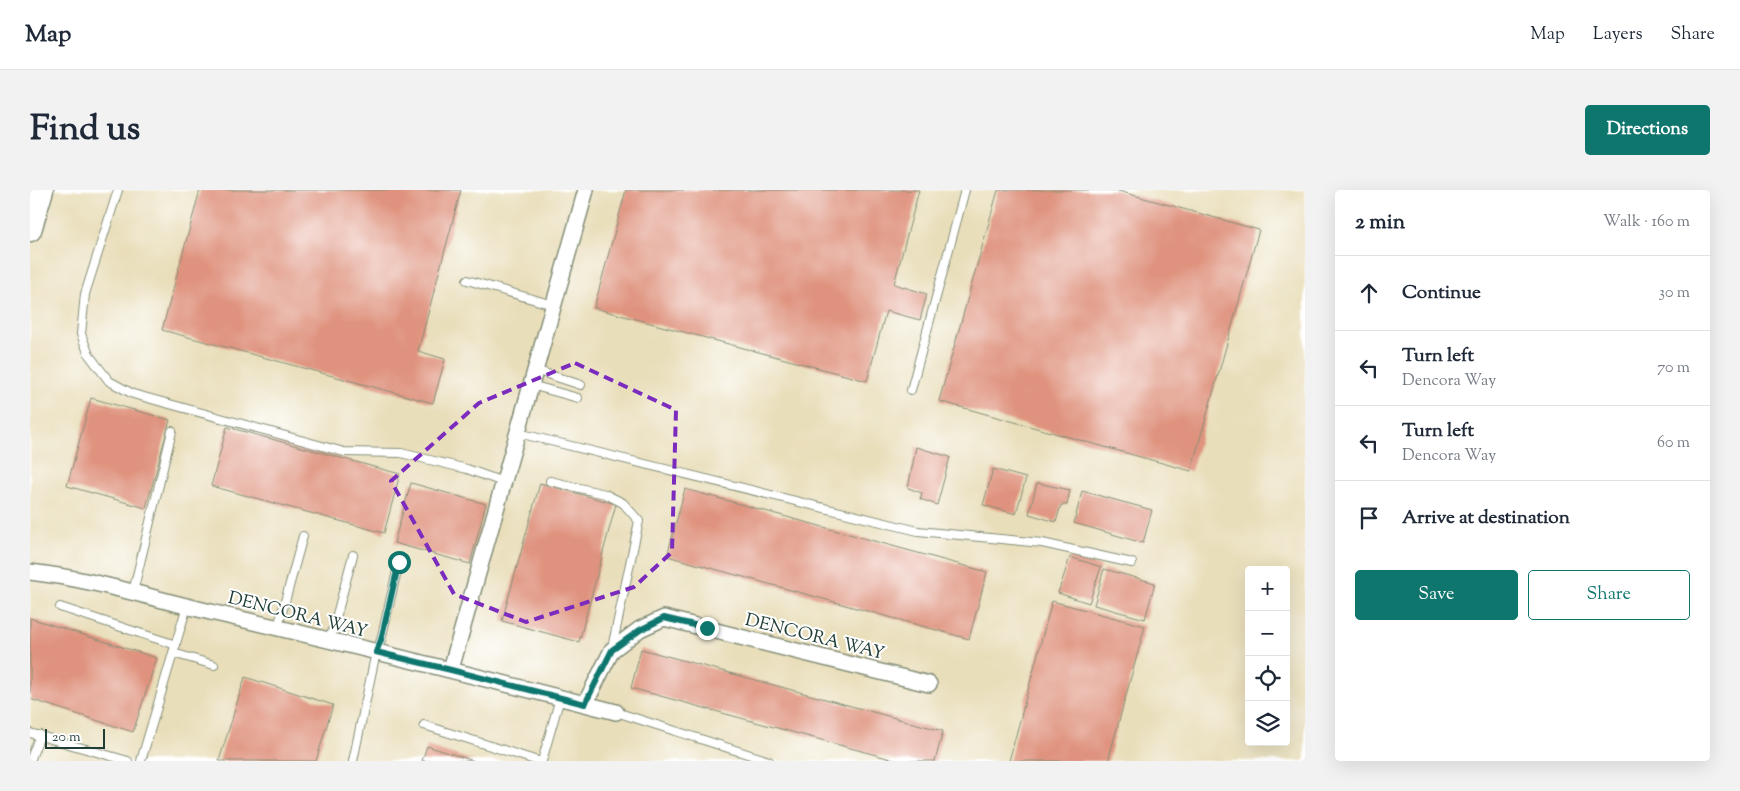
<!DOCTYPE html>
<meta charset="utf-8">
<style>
body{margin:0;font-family:"Sorts Mill Goudy",serif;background:#f2f2f3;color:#1f2937}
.controls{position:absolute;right:15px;bottom:15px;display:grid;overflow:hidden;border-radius:5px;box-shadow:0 5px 20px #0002}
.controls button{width:45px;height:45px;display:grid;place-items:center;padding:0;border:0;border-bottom:1px solid #e0e1e3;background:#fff;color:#1f2937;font:25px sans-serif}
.scale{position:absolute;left:15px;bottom:12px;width:60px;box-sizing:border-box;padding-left:5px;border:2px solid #1f3d34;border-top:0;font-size:14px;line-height:18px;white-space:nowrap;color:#1f3d34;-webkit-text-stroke:4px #fff;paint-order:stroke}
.stop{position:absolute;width:15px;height:15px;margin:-11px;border:4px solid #0f766e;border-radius:50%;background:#fff}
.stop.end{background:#0f766e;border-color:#fff;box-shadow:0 1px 5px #0008}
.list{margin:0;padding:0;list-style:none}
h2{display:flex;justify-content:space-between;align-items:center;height:65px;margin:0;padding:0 20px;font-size:21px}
h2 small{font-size:16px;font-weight:400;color:#747a83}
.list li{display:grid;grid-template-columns:32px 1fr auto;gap:15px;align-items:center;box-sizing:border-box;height:75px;padding:0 20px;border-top:1px solid #e0e1e3}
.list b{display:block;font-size:19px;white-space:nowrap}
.list p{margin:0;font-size:16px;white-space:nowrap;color:#747a83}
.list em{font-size:16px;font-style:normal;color:#747a83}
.actions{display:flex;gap:10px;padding:15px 20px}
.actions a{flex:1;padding:11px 0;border:1px solid #0f766e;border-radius:5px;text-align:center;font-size:18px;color:#0f766e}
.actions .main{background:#0f766e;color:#fff}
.icon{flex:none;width:28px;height:28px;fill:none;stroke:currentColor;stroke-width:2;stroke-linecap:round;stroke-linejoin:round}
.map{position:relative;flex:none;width:1275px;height:571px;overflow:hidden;border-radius:5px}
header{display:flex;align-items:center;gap:30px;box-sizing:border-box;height:70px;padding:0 25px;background:#fff;border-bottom:1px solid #e0e1e3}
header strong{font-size:24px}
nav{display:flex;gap:28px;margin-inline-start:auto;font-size:18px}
.intro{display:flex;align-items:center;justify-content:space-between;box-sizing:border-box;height:120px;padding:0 30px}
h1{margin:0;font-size:35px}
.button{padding:12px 22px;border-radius:5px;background:#0f766e;color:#fff;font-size:18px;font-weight:700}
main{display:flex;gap:30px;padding:0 30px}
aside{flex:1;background:#fff;border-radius:5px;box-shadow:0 5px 20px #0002}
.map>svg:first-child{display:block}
.building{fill:#df937e}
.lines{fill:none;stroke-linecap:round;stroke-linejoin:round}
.lane-casing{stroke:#848e77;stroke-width:10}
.street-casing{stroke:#848e77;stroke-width:18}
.secondary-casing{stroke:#848e77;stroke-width:25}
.lane{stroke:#fff;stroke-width:8}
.street{stroke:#fff;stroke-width:15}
.secondary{stroke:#fff;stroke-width:22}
.route{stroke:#0f766e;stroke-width:6}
.marked{fill:none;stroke:#7b2cbf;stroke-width:4;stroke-dasharray:10 6;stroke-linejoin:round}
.labels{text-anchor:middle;stroke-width:4;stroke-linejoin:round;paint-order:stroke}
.street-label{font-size:18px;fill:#1f3d34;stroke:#fff}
</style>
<header>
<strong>Map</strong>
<nav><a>Map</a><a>Layers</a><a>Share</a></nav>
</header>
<div class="intro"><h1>Find us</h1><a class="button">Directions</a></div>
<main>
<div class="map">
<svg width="1275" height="571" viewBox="0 0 1275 571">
<rect width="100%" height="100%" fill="#fff"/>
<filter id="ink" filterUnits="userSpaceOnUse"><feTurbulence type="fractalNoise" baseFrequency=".02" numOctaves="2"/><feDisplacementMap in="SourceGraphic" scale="10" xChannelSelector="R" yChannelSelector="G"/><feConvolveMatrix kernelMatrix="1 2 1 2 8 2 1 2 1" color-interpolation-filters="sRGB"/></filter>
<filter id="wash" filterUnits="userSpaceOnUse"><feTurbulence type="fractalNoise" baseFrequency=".0096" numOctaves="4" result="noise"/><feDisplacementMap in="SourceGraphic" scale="20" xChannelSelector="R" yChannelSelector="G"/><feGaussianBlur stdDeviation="1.12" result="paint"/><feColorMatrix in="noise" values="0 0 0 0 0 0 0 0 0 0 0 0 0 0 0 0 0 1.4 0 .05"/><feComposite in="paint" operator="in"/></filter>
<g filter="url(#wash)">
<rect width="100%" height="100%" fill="#e9deba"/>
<g id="blocks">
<!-- building -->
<g class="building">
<path d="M170 0H431L388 161 415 169 403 213 132 140Z"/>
<path d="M596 0H889L864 94 897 104 890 130 856 121 837 191 564 118Z"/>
<path d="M968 0H1085L1229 40 1161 281 909 211Z"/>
<path d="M61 208 140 230 116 318 37 296Z"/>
<path d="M197 237 370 284 354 343 181 296Z"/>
<path d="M886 257 920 267 907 315 890 309 892 303 878 298Z"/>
<path d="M963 279 996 288 986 324 953 315Z"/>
<path d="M381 293 456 314 440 374 364 353Z"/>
<path d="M510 293 586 314 549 452 472 431Z"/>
<path d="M1007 293 1040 300 1037 315H1031L1026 332 999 324Z"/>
<path d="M655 299 957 382 939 449 637 366Z"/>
<path d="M1052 301 1122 320 1113 353 1044 333Z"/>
<path d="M1040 367 1071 377 1059 413 1028 403Z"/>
<path d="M1074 379 1125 393 1115 429 1064 415Z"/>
<path d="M1022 411 1115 436 1078 571H979Z"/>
<path d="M0 428 127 468 103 542 0 509Z"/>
<path d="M611 459 913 541 905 571H868L601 498Z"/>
<path d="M215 487 303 515 286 571H189Z"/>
<path d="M397 556 444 571H392Z"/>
</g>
</g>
</g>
<g filter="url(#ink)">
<use href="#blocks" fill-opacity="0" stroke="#848e77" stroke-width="1"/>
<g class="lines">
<defs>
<g id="lane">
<path d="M88 0 55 104 51 144 59 165 79 191 103 204 314 262 371 263 437 279 473 292"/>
<path d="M437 90 523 115"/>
<path d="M505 180 551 195"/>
<path d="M501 195 548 208"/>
<path d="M881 200 935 0"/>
<path d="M488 243 888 341 1012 353 1102 373"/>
<path d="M520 291 575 304 593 313 609 331 582 458"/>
<path d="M103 402 142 241"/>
<path d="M30 417 146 455"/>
<path d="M248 437 273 346"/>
<path d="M300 450 323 365"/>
<path d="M143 463 184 475"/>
<path d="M586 522 739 571"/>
<path d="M394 535 508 571"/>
<path d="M0 543 98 571"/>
<path d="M0 571 10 545"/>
<path d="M111 571 157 416"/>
<path d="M323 571 346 462 351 450 369 372"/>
<path d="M512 571 530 508"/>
</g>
<g id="street">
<path d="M0 382C63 389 124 409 185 423 319 454 453 488 586 522"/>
<path d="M421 479 556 0"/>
<path d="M555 514 582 460 610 439 634 428 899 494"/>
</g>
<path id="secondary" d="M0 40 12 0"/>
</defs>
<!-- lane casing -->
<use href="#lane" class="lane-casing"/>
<!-- street casing -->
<use href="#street" class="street-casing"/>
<!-- secondary casing -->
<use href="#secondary" class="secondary-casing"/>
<!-- lane -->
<use href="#lane" class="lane"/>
<!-- street -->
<use href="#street" class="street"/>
<!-- secondary -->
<use href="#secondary" class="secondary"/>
</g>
</g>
<g class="lines" filter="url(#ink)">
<!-- route -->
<path class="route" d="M369 372 351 450 346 462 421 480 555 514 582 460 610 440 634 428 677 438"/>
</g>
<!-- marked area -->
<path class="marked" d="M545 173 646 220 642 362 604 397 496 432 424 404 361 291 449 213Z"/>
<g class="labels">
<!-- street labels -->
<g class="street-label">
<text transform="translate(268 424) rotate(14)" y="6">DENCORA WAY</text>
<text transform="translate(785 446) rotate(14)" y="6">DENCORA WAY</text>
</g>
</g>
</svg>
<div class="controls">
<button>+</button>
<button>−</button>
<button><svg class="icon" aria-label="locate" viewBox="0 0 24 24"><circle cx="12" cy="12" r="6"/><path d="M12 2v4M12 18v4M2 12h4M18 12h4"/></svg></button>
<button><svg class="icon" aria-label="layers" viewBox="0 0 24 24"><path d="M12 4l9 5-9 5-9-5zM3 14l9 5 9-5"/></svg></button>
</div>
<div class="scale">20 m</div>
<div class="stop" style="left:369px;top:372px"></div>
<div class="stop end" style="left:677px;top:438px"></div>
</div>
<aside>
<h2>2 min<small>Walk · 160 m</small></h2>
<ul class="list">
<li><svg class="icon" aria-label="ahead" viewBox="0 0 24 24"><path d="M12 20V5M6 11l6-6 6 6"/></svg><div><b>Continue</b></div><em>30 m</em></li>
<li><svg class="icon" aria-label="left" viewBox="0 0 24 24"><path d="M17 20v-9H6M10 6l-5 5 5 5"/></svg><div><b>Turn left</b><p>Dencora Way</p></div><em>70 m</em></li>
<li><svg class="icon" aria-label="left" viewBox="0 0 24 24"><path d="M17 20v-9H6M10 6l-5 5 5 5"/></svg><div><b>Turn left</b><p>Dencora Way</p></div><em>60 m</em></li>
<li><svg class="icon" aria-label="arrive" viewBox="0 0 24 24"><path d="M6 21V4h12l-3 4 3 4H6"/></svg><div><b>Arrive at destination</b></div></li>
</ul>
<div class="actions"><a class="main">Save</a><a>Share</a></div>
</aside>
</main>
